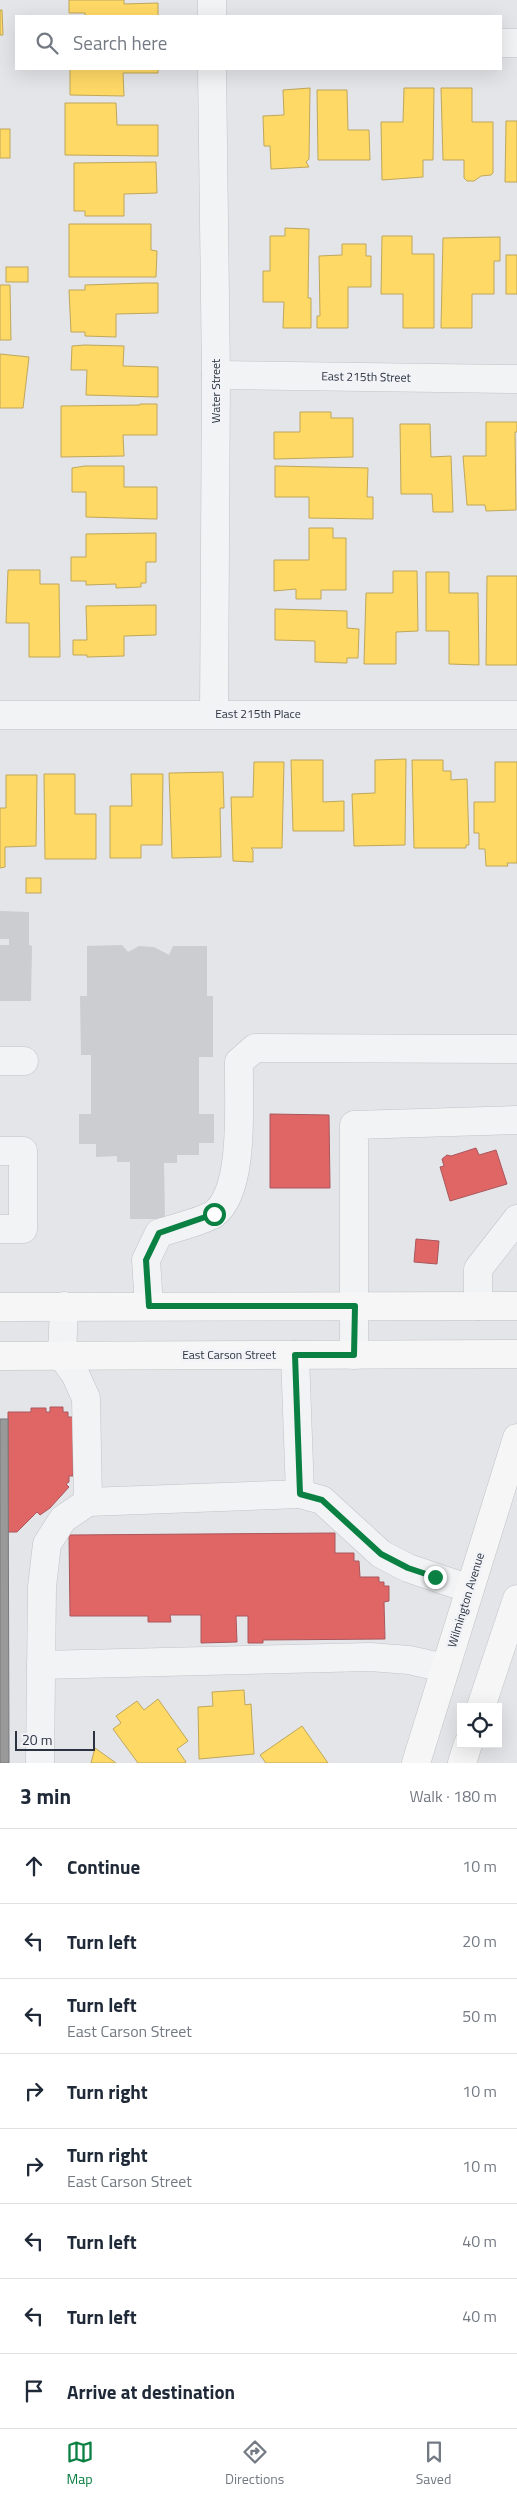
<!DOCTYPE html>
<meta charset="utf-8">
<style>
body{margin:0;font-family:"Titillium Web",sans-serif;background:#f2f2f3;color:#1f2937}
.controls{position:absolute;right:15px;bottom:15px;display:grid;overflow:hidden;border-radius:0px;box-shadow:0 5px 20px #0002}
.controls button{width:45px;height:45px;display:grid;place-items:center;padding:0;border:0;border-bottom:1px solid #e0e1e3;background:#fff;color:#1f2937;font:25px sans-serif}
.scale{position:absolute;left:15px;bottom:12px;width:80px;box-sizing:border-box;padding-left:5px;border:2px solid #2b3240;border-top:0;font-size:14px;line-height:18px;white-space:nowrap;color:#2b3240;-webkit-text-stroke:4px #f1f3f7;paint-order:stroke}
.stop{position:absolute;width:15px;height:15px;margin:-11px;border:4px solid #0b8043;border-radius:50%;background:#fff}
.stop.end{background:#0b8043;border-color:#fff;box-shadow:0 1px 5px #0008}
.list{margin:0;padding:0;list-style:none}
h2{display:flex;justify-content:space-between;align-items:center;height:65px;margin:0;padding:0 20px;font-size:21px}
h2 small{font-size:16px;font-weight:400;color:#747a83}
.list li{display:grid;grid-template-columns:32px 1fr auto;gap:15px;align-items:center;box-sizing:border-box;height:75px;padding:0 20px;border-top:1px solid #e0e1e3}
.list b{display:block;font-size:19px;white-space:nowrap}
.list p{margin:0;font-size:16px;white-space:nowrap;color:#747a83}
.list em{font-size:16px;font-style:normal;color:#747a83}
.icon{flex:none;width:28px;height:28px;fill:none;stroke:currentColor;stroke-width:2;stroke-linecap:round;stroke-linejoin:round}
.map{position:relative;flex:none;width:517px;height:1763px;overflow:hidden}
.search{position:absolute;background:#fff;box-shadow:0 5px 20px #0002;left:15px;right:15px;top:15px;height:55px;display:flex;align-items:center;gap:12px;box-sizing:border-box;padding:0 18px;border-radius:0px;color:#747a83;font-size:19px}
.sheet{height:665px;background:#fff}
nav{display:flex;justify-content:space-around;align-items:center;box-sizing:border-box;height:70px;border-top:1px solid #e0e1e3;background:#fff;font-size:14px;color:#747a83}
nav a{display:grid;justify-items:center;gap:2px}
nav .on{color:#0b8043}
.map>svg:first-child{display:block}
.homes{fill:#ffd966;stroke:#bfa75b}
.shops{fill:#e06666;stroke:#aa565b}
.industry{fill:#999;stroke:#787a7e}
.building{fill:#cbcdd0}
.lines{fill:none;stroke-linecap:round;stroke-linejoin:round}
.minor-casing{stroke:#c1c3c6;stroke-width:29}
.major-casing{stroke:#c0c2c5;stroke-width:29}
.minor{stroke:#f2f3f5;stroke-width:28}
.major{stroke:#f6f6f7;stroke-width:28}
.route{stroke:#0b8043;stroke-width:6}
.labels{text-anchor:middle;stroke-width:5;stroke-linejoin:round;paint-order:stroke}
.street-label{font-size:12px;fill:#2b3240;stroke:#f1f3f7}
</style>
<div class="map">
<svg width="517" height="1763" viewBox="0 0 517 1763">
<rect width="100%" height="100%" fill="#e3e5e8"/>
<!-- homes -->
<g class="homes">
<path d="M69 0H124V4L158 3V16H85V13H69Z"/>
<path d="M0 10H2L3 35H0Z"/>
<path d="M70 69H158V73H123L124 96 70 95Z"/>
<path d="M310 88 309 159 306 162 309 167 271 169 270 146H264L263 116 284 115 283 90Z"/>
<path d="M404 88H434L433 160H423V177L382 180 381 122H403Z"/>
<path d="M441 88H472V122H493V173L491 175 481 176 474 181H467L464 178V160H443Z"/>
<path d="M317 90H347L348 130H369L370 160H318Z"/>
<path d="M65 103H116L117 125H158V156L65 155Z"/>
<path d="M506 121H517V182H505Z"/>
<rect x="0" y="129" width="10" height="29"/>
<path d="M156 162 157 193 124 194V216H85V211H74V163Z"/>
<path d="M69 224H151V250L157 251 156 277H69Z"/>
<path d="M285 228 309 229 308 298H311V328H283L284 302H263V271H270V236H285Z"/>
<path d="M382 236H412V254H434V328H403V294H381Z"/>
<path d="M500 237V261H494V294H472V328H441L443 238Z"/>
<path d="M342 244H366V256H371V287H348V328H317V316H320L319 256 342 255Z"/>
<rect x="506" y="255" width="11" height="39"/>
<rect x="6" y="267" width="22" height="15"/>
<path d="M145 283H158V313L116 314V337L85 336V332H71L69 290H85V285Z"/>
<path d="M0 285H10L11 340H0Z"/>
<path d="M85 345 124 346 123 366 158 367V397L86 395 87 370H71L72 346Z"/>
<path d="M0 354 29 357 23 408H0Z"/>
<path d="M140 404H157V435H123L124 456 61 457V406L140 405Z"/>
<path d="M300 412H331V418H353V457L274 459V432H300Z"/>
<path d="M486 422H517V432H515L516 510 486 511 485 505H467L463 456H486Z"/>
<path d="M400 424H430L431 457 451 456 453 512H433L432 494H401Z"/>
<path d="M85 466H124V487H157V519L86 517V492H72V468Z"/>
<path d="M275 466 368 468 367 497H373V519L309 518V497H275Z"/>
<path d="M309 528H333V538H346V590H321V599H296V589L274 591V560H309Z"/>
<path d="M156 533V562H146V583H141V587L116 588V584L86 585V581H71V557H86V534Z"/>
<path d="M8 570H40V584H59L60 657H29V623H6Z"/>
<path d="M393 571H417L418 631 396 632V664H364L366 593H393Z"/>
<path d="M426 572H449V593H478L479 665 449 664V631H426Z"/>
<path d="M487 576H517V665H486Z"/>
<path d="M156 605V635L124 636V656L87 657V655H73V640H87L86 606Z"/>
<path d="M275 609 347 611V628L359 629 358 658H347V663L315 662V641L275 640Z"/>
<path d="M406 759 405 845 354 846 352 794 375 793V760Z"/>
<path d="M291 760H323V802L344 801V831H293Z"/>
<path d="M412 760H443V771H451V780L467 779 469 845H466V848H414Z"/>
<path d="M254 762H284L282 848H251L253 850V862L233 861 231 797H253Z"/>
<path d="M495 762H517V863H507L508 866H486L485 849H479V833H474V802H495Z"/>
<path d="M223 772 224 808H220L221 857 172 858 169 773Z"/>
<path d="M44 774H75V814H96V859H45Z"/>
<path d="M131 774H163L162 845H141V858H110V806H132Z"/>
<path d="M6 775H37L36 846 5 847V867L0 868V808H6Z"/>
<rect x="26" y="878" width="15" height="15"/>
<path d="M244 1690 245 1705 251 1704 254 1754 199 1759 198 1707 213 1706 212 1692Z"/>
<path d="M158 1699 188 1741 177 1749 186 1762 184 1763H138L113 1729 121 1723 116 1716 137 1701 144 1710Z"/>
<path d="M302 1726 328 1763H266L260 1755Z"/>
<path d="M95 1748 116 1763H91Z"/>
</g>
<!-- shops -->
<g class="shops">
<path d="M270 1114 329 1115 330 1188H270Z"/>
<path d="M476 1148 479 1155 496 1150 507 1184 450 1201 440 1167 444 1166 442 1159 447 1155 451 1156Z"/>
<path d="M416 1239 439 1241 437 1264 414 1262Z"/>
<path d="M50 1407H63V1412H68V1417H73V1476H69V1482L66 1484 69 1487 50 1508 40 1515 37 1512 17 1532H8V1412H31V1408H46V1412H50Z"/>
<path d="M335 1533V1553H354V1561H359L360 1577H379V1582H384V1586H389V1601L384 1602 385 1639 263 1640V1643H248V1616H236L237 1642 201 1643V1615H170L171 1622H148V1616H70L69 1535Z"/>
</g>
<!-- industry -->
<path class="industry" d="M0 1419H8L9 1763H0Z"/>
<!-- building -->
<g class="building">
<path d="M0 911 29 912V945L32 946 31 1001H0V945H9V939H0Z"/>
<path d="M122 945 128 952 139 946 154 947 169 955 173 946H207V996H213V1057H199V1114H214V1143H199V1155H177V1163H164L165 1219H130V1162H117V1156L96 1157V1144H79V1114H91V1055H81L80 996H87V946Z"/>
</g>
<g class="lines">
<defs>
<g id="minor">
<path d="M212 16V0"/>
<path d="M501 43H517"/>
<path d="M212 69 216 375 214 714"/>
<path d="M216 375 517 379"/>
<path d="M0 715H517"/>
<path d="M0 1061H24"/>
<path d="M0 1151H23V1229H0"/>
<path d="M64 1306 62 1356 75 1374 86 1398 88 1502 300 1494 295 1355"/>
<path d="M149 1306 146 1260 159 1233C172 1229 203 1221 214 1214 246 1190 238 1099 239 1062L255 1048 517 1049"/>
<path d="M478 1306V1269L517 1219"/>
<path d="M354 1355V1125L517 1120"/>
<path d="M300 1494 322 1500 381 1554 408 1568 470 1589"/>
<path d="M41 1665 370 1657 409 1660 445 1668"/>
<path d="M40 1763 42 1587 47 1544 63 1519 88 1502"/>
</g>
<g id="major">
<path d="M0 1307 517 1306"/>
<path d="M0 1356 517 1354"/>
<path d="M481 1707 517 1599"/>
<path d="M416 1763 517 1438"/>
<path d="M462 1763 468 1744"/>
</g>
</defs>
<!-- minor casing -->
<use href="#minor" class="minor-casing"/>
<!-- major casing -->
<use href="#major" class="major-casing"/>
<!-- minor -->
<use href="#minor" class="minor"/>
<!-- major -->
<use href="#major" class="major"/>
</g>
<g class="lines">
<!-- route -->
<path class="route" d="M214 1214 159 1233 146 1260 149 1306H355L354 1355H295L300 1494 322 1500 381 1554 408 1568 435 1577"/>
</g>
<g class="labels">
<!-- street labels -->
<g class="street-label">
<text transform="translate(366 377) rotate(1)" y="4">East 215th Street</text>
<text transform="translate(216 391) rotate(-90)" y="4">Water Street</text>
<text x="258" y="718">East 215th Place</text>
<text x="229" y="1359">East Carson Street</text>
<text transform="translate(466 1600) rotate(-73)" y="4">Wilmington Avenue</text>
</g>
</g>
</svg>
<div class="controls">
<button><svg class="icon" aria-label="locate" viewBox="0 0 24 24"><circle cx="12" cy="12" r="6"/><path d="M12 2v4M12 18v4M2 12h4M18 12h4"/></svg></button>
</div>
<div class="scale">20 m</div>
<div class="stop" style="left:214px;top:1214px"></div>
<div class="stop end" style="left:435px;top:1577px"></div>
<div class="search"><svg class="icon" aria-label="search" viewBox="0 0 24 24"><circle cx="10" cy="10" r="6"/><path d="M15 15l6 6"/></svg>Search here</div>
</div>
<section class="sheet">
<h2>3 min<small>Walk · 180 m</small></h2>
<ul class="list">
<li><svg class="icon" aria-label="ahead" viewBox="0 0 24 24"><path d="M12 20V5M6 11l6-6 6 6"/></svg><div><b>Continue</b></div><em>10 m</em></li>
<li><svg class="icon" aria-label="left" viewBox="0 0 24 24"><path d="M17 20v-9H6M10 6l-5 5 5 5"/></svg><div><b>Turn left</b></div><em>20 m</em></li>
<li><svg class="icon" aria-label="left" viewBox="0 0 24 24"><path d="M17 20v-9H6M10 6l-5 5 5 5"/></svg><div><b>Turn left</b><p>East Carson Street</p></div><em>50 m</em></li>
<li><svg class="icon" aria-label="right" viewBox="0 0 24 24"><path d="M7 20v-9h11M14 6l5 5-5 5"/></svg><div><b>Turn right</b></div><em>10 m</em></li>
<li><svg class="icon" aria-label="right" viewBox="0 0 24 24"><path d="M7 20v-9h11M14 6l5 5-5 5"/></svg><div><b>Turn right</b><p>East Carson Street</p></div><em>10 m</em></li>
<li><svg class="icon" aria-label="left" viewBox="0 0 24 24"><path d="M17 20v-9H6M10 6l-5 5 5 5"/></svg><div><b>Turn left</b></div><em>40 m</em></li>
<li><svg class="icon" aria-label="left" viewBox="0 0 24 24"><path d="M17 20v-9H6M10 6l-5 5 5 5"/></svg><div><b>Turn left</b></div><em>40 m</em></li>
<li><svg class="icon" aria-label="arrive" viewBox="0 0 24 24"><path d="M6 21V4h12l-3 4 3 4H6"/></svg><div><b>Arrive at destination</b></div></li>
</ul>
</section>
<nav>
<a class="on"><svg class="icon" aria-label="map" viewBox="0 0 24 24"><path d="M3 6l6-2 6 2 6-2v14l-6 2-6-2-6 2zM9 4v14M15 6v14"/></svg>Map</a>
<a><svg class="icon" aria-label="directions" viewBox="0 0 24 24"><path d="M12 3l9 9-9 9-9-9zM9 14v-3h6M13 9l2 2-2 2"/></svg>Directions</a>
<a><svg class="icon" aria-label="saved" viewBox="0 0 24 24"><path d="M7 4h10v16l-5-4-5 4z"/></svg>Saved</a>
</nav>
